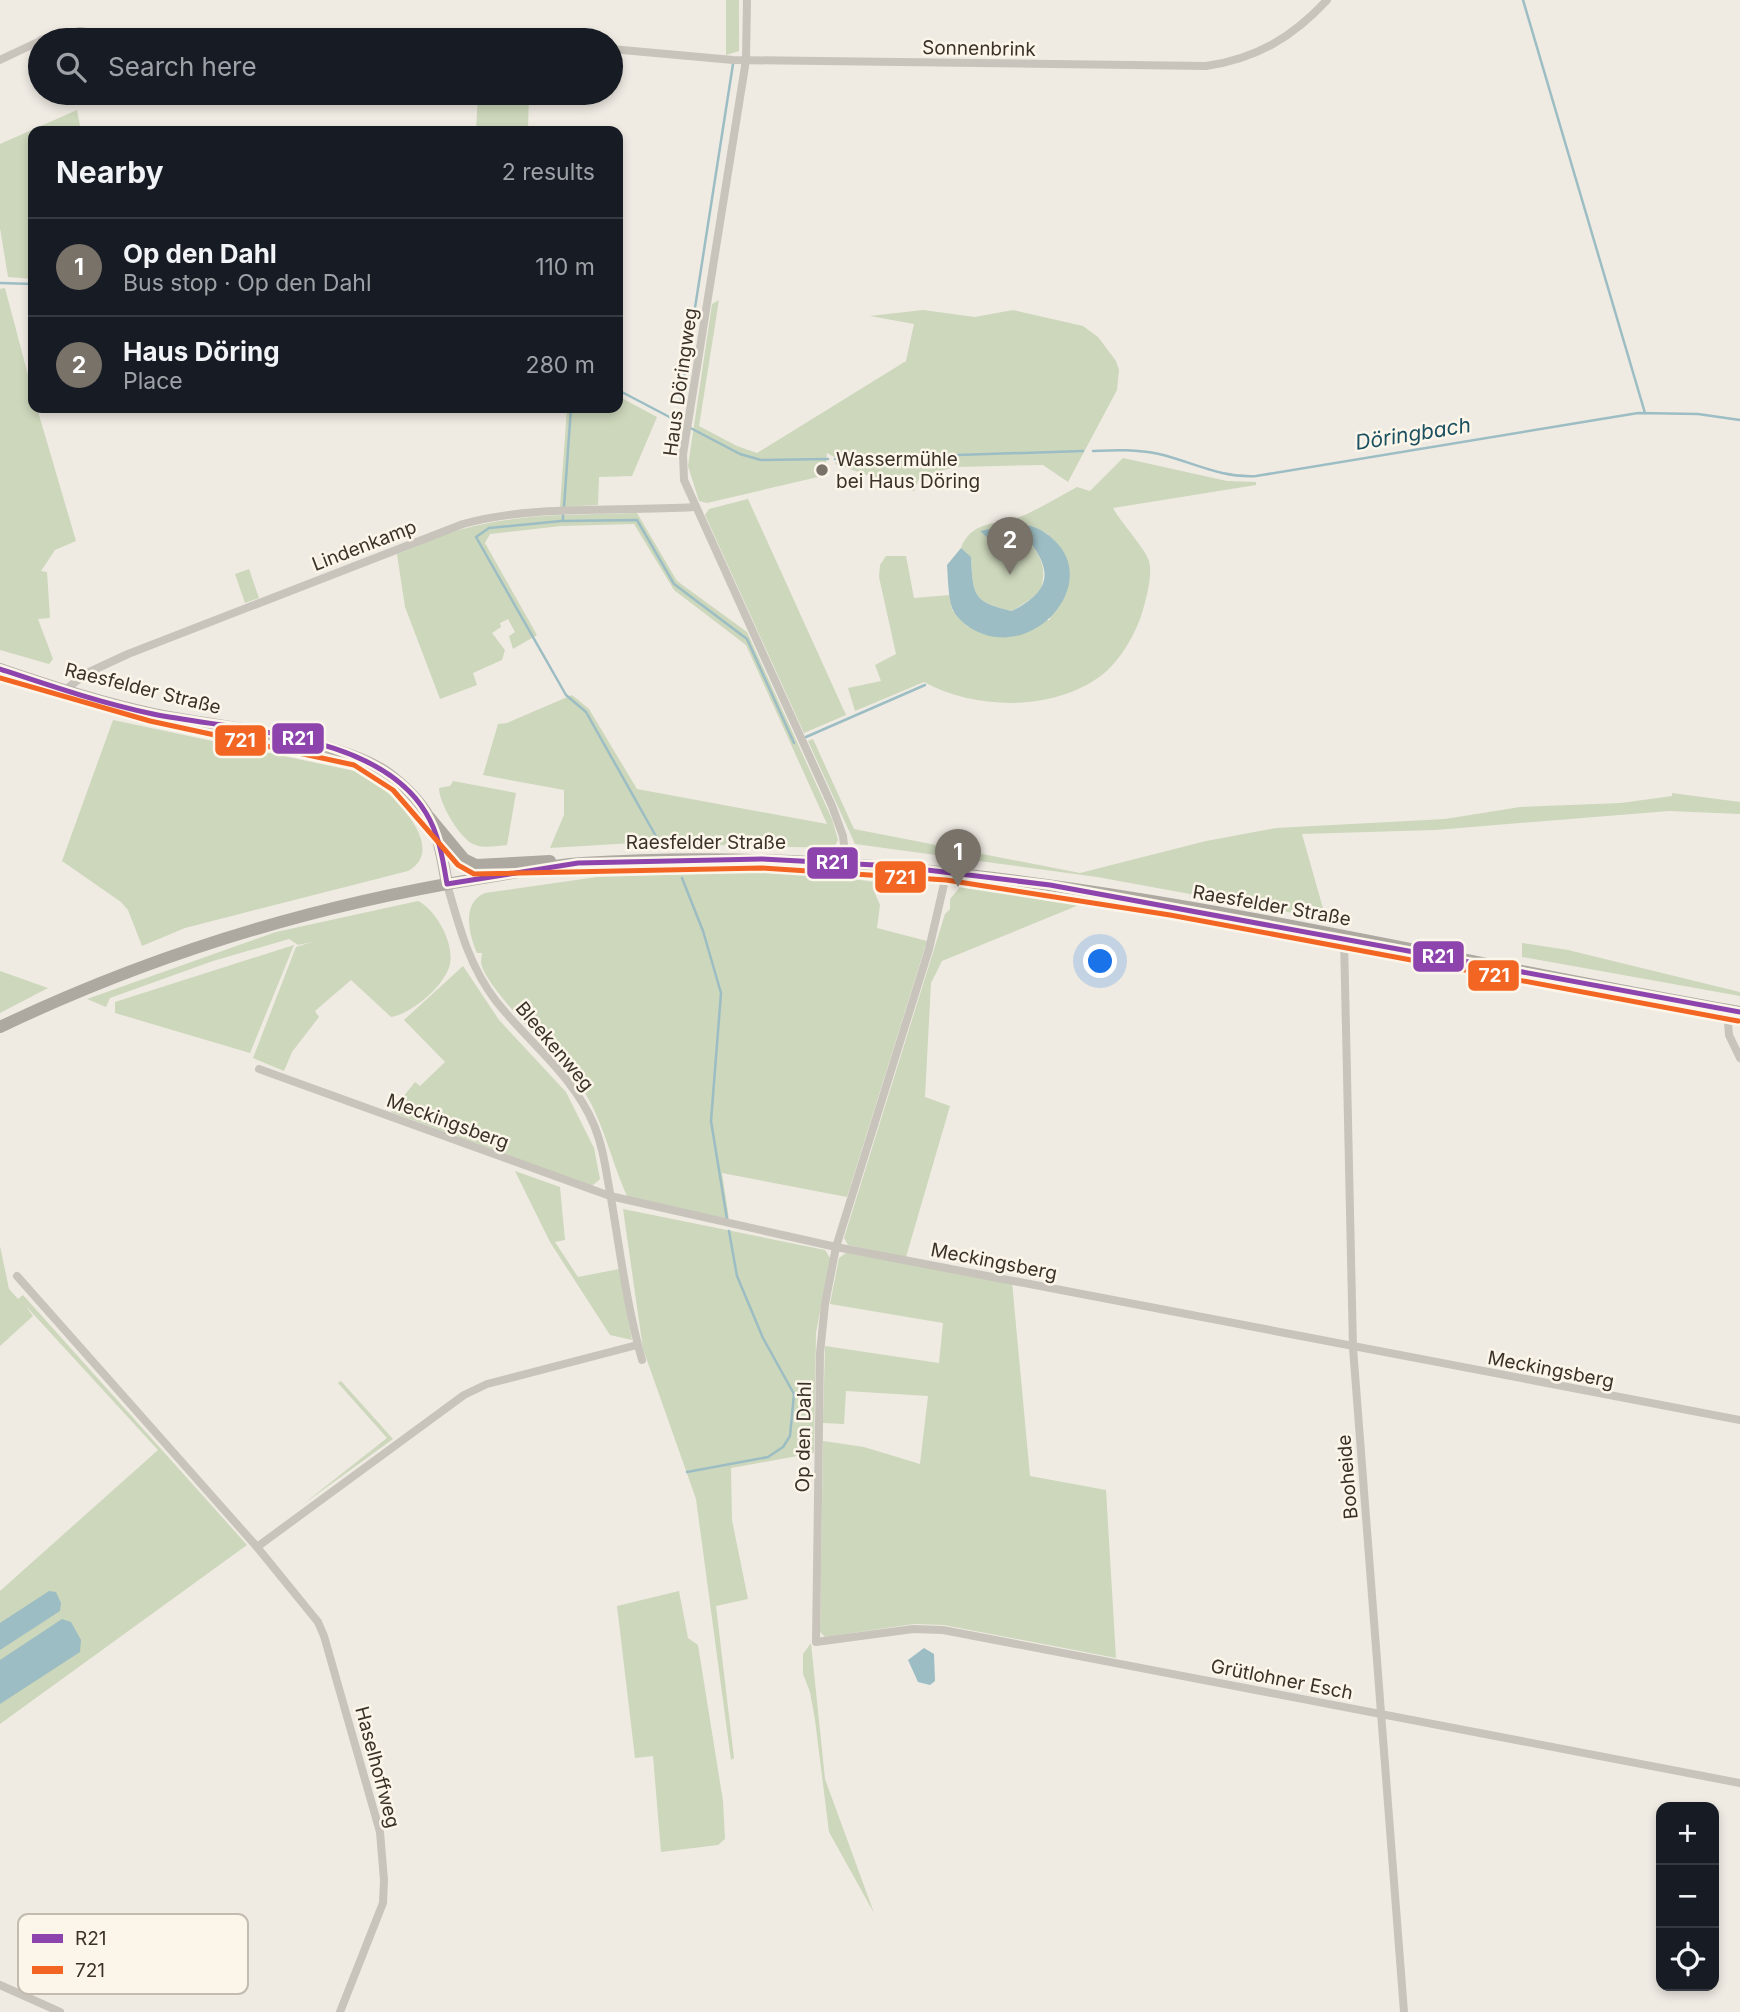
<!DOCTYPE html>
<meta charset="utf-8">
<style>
body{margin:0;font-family:Inter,sans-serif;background:#20242c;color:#f1f3f6}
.controls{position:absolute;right:21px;bottom:21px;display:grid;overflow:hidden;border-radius:14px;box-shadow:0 4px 10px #0003}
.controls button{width:63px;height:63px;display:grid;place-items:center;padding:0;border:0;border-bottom:2px solid #363941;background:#171b24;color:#f1f3f6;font:35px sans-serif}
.you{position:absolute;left:1101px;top:962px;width:24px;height:24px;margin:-18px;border:5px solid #fff;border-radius:50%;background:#1a73e8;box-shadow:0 0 0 10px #1a73e833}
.badge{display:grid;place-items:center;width:46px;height:46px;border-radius:50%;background:#797269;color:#fff;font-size:23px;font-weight:700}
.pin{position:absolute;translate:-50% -58px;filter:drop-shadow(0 2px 4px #0008)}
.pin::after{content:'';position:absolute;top:37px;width:24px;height:21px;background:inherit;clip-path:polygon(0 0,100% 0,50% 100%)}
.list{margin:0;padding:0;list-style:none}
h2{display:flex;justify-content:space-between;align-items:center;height:91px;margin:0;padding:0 28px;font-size:30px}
h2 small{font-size:23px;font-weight:400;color:#9ea1a6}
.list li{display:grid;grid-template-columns:46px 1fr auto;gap:21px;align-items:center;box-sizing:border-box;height:98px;padding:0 28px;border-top:2px solid #363941}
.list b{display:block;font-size:26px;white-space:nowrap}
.list p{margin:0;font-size:23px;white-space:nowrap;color:#9ea1a6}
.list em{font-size:23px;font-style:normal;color:#9ea1a6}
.icon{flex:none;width:38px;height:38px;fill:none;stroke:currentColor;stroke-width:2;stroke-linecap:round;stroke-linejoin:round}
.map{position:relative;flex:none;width:1740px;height:2012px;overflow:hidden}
.search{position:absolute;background:#171b24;box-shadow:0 4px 10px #0003;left:28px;top:28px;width:595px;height:77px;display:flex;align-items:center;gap:18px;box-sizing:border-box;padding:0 24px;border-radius:38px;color:#9ea1a6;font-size:26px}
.panel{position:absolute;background:#171b24;box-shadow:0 4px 10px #0003;left:28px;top:126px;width:595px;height:287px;border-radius:14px}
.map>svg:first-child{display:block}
.green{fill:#cdd7bb}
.water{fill:#9cbdc3}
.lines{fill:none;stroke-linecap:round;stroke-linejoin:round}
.stream{stroke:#9cbdc3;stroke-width:2.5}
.street{stroke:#c8c3bb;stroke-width:8}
.secondary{stroke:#b9b3ab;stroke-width:12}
.primary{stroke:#ada8a0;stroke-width:12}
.bus-1-casing{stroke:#fcf6ea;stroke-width:10}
.bus-2-casing{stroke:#fcf6ea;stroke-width:10}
.bus-1{stroke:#8e44ad;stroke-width:5}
.bus-2{stroke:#f26522;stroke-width:5}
.poi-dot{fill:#797269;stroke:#fcf6ea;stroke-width:2.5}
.labels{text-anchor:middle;stroke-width:5;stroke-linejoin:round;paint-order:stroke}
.street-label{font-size:19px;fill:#3a3128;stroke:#fcf6ea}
.poi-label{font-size:19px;fill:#3a3128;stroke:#fcf6ea;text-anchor:start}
.water-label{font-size:21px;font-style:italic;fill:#1a5060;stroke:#fcf6ea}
.key{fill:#fcf6ea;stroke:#c2bbb0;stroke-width:2}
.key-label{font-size:19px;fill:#3a3128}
.line-badge{stroke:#fcf6ea;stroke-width:2.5}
.badge-label{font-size:19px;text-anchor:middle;font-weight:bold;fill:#fff}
</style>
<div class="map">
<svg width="1740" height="2012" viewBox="0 0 1740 2012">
<rect width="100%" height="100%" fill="#efebe3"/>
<!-- green -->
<g class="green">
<path d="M726 0H739V51L726 55Z"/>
<path d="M478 93H529L528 131H476Z"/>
<path d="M77 110 81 131H33V279L8 277 0 228V144Z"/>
<path d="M5 288 33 394V408H37L76 541 55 550 41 571 47 572 50 618 38 619 53 659 49 664 0 650V289Z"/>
<path d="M719 300 699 426 737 446 757 453 906 361 914 324 870 316 923 310 975 317 1013 310 1083 326 1098 337 1116 361 1119 370 1117 390 1068 482 1043 465 956 467 928 474 919 479 914 491 835 464 838 459 827 453 826 463 817 464 818 477 707 503 699 501 688 466 712 304Z"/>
<path d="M618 396 657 417 632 476 599 477 598 505 560 507 567 408H618Z"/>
<path d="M1123 458 1227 481 1256 482V485L1113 508C1121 523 1145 548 1149 561 1153 574 1146 600 1142 613 1135 635 1120 661 1102 675 1053 712 975 710 924 682L855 711 848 688 881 681 875 665 896 654 879 577 880 565 886 556H906L914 598 950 595 952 610 968 627 1050 620 1049 535C1024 517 1015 528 991 540L1002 536 1030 542C1044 561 1046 571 1040 593L1012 611C973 602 973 596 971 558L961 548C972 518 1002 526 1027 514 1044 506 1060 496 1077 487L1090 491Z"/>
<path d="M748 499 846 715 804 733 705 515 709 509Z"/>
<path d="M637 513 677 581 747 632 832 819 838 840 834 848 633 843 550 848 564 815V790L483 775 498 724 507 723 572 695 589 709 637 789 827 824 746 645 674 590 634 524 561 526 490 534 485 543 537 635 513 649 509 636 515 632 508 619 500 623 501 627 492 633 505 650 502 660 473 673 477 685 440 699 405 607 397 554C418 546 440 535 463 529 518 513 580 515 637 513Z"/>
<path d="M249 569 259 598 245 603 235 574Z"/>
<path d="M113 720 364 773C387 789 451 847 408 871L185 928 142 946 128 910 121 902 62 861Z"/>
<path d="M813 739 854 829 1080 873 1206 841 1276 828 1445 819 1520 807 1621 803 1672 796V793L1740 802V814L1669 811 1435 830 1302 834 1326 919 1097 877 855 844 808 741Z"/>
<path d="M453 781 516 793 507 845C497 846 483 849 473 844 459 837 439 803 439 788L450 786Z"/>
<path d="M794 871 875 882 874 891 880 905 877 928 927 941 847 1197 722 1173 729 1219 628 1198C612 1164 605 1126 585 1093 567 1065 483 987 481 962 481 959 482 956 482 953H477C469 934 461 903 485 893L597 877Z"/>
<path d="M960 887 1079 905 942 961 931 983 925 1097 950 1106 906 1257 848 1245 844 1238 945 914 950 909V899Z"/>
<path d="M418 901C437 910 458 949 448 970 440 989 411 1014 391 1017L351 980 315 1011 319 1017 292 1052 284 1071 253 1058 296 947 312 942 298 945 289 939 213 961 110 998 106 1007 87 999 276 932Z"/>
<path d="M1522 943 1568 950 1740 992V996L1522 957Z"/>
<path d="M294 945 250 1053 115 1013V1002Z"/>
<path d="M1355 946 1710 1013 1713 1019 1348 953Z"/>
<path d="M463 966 499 1020 566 1092 594 1148 600 1179 592 1186 391 1112 415 1082 420 1086 445 1062 404 1020Z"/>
<path d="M0 971 48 988 0 1013Z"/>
<path d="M515 1171 560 1187 565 1240 555 1242 578 1277 619 1269 632 1340 610 1335 550 1242Z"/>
<path d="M623 1209 825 1250 830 1258 816 1333 814 1453 731 1468 732 1520 748 1599 716 1606 734 1758 731 1760 696 1499 643 1349Z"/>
<path d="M0 1246 9 1289 18 1299 23 1295 247 1545 0 1724V1591L158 1450 25 1305 33 1316 0 1346Z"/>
<path d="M846 1253 1012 1282 1030 1476 1106 1490 1116 1658 944 1625 914 1624 825 1637 820 1632 823 1441 864 1447 920 1464 928 1396 846 1391 844 1424 823 1423 825 1346 939 1363 943 1323 830 1304 839 1258Z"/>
<path d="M341 1381 393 1439 302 1505 387 1438 338 1383Z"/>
<path d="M679 1591 688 1638 698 1645 723 1801 725 1839 718 1845 661 1852 653 1756 635 1758 617 1606Z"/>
<path d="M811 1643 825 1779 874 1913 829 1832 815 1720 810 1692 803 1674V1654Z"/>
</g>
<!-- water -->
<g class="water">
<path d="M1011 524C1030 524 1040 527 1054 540 1101 583 1034 662 974 630 966 626 955 616 952 608 948 594 948 579 947 565L961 548 971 557C973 596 973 602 1012 611 1047 593 1055 575 1030 542L1002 536 991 541 980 531Z"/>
<path d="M49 1591 56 1592 61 1603 60 1611 0 1650V1623Z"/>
<path d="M62 1619 71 1622 81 1640 80 1652 0 1704V1660Z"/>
<path d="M924 1648 934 1654 935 1681 930 1685 918 1682 908 1660Z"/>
</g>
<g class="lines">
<!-- stream -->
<g class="stream">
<path d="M1523 0 1645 413"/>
<path d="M0 283 33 284"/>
<path d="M618 390 740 454 761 460 828 459"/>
<path d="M680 404 733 64"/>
<path d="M1093 451C1115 450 1137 449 1159 454 1193 462 1220 478 1256 476L1638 413 1698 414 1740 420"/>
<path d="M835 459 1083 451"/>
<path d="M564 507 571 408"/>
<path d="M563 514V521L637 520 674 584 747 639 794 743"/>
<path d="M561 521 489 528 476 537 566 695 586 712 662 847"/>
<path d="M806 737 925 685"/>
<path d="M682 878 703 931 721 993 711 1121 727 1219"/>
<path d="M687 1472 768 1457 783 1447 790 1436 794 1394 763 1338 737 1276 729 1231"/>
</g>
<!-- street -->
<g class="street">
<path d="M747 0 746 60 683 454 684 480 832 806 843 836 846 863"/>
<path d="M41 40 80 31 144 40"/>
<path d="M611 49 733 60 1206 66C1256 59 1293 37 1327 0"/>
<path d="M0 60 40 41"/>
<path d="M65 690 87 673 128 654 463 524C537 504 618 512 694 507"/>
<path d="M947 871 929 949 836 1247 825 1304 820 1353 816 1642 913 1629 943 1630 1740 1783"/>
<path d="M447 884C459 926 469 966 496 1001 529 1043 573 1075 594 1125 604 1149 606 1173 611 1198 620 1251 627 1307 642 1360"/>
<path d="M1344 938 1353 1348 1404 2012"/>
<path d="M1727 1010 1729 1035 1740 1058"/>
<path d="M259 1069 610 1196 836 1247 1740 1420"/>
<path d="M17 1276 257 1547 318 1622 324 1636 380 1832 384 1880 383 1903 340 2012"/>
<path d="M257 1547 464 1395 487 1384 637 1345"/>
<path d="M0 1985 60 2012"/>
</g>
<!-- secondary -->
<path class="secondary" d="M0 669C51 686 101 703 154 714 217 727 341 738 390 775 434 809 438 832 447 884"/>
<!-- primary -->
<g class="primary">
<path d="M430 818 464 859 476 865 550 861"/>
<path d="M0 1027C151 955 311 906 476 879 511 874 547 865 582 863 974 837 1357 946 1740 1012"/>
</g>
<defs>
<path id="bus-1" d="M0 669C51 686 101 703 153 714 236 731 378 732 426 813 439 834 443 860 447 884L578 863 762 859 894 866 1050 885 1740 1012"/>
<path id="bus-2" d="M0 678 150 721 354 765 393 790 458 865 474 874 762 868 946 880 1170 915 1738 1021"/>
</defs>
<!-- bus-1 casing -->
<use href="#bus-1" class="bus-1-casing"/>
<!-- bus-2 casing -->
<use href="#bus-2" class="bus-2-casing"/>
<!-- bus-1 -->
<use href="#bus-1" class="bus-1"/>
<!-- bus-2 -->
<use href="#bus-2" class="bus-2"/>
</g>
<!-- markers -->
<circle class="poi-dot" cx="822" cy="470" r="7"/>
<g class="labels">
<!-- street labels -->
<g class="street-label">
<text transform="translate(979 48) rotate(1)" y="7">Sonnenbrink</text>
<text transform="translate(680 382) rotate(-82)" y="7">Haus Döringweg</text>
<text transform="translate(364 545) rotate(-21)" y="7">Lindenkamp</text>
<text transform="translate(143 688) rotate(14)" y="7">Raesfelder Straße</text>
<text x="706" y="849">Raesfelder Straße</text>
<text transform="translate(1272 905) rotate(10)" y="7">Raesfelder Straße</text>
<text transform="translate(555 1046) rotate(50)" y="7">Bleekenweg</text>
<text transform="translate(448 1121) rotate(20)" y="7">Meckingsberg</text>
<text transform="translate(994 1261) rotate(11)" y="7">Meckingsberg</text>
<text transform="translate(1551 1369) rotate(11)" y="7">Meckingsberg</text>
<text transform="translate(803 1437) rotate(-89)" y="7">Op den Dahl</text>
<text transform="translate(1347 1477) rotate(-95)" y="7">Booheide</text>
<text transform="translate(1282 1679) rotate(11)" y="7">Grütlohner Esch</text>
<text transform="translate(378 1767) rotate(75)" y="7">Haselhoffweg</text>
</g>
<!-- poi labels -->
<g class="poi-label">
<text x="836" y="466">Wassermühle<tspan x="836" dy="22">bei Haus Döring</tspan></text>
</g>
<!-- water labels -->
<g class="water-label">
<text transform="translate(1413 434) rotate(-9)" y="7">Döringbach</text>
</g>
</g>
<!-- legend -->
<rect x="18" y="1914" width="230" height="80" rx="10" class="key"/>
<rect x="32" y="1934" width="31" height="9" fill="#8e44ad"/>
<rect x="32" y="1966" width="31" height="8" fill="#f26522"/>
<g class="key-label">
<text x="75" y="1945">R21</text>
<text x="75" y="1977">721</text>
</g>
<g class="line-badge">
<rect x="271" y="722" width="54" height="33" rx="7" fill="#8e44ad"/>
<rect x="214" y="724" width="53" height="33" rx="7" fill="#f26522"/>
<rect x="806" y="846" width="53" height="34" rx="7" fill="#8e44ad"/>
<rect x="874" y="860" width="53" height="34" rx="7" fill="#f26522"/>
<rect x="1412" y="940" width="53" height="33" rx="7" fill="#8e44ad"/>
<rect x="1467" y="959" width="53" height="33" rx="7" fill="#f26522"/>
</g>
<g class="badge-label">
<text x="298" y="745">R21</text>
<text x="240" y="747">721</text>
<text x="832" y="869">R21</text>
<text x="900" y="884">721</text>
<text x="1438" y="963">R21</text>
<text x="1494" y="982">721</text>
</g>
</svg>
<div class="controls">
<button>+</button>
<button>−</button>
<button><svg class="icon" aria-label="locate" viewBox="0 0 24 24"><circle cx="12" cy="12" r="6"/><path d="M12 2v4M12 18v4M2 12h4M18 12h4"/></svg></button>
</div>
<div class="you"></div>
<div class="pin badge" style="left:958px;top:887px">1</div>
<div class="pin badge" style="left:1010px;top:575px">2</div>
<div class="search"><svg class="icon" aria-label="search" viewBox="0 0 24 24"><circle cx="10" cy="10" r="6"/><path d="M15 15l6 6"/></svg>Search here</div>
<section class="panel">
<h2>Nearby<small>2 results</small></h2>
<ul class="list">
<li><span class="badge">1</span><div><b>Op den Dahl</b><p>Bus stop · Op den Dahl</p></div><em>110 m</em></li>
<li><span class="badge">2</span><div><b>Haus Döring</b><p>Place</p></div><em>280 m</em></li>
</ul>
</section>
</div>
